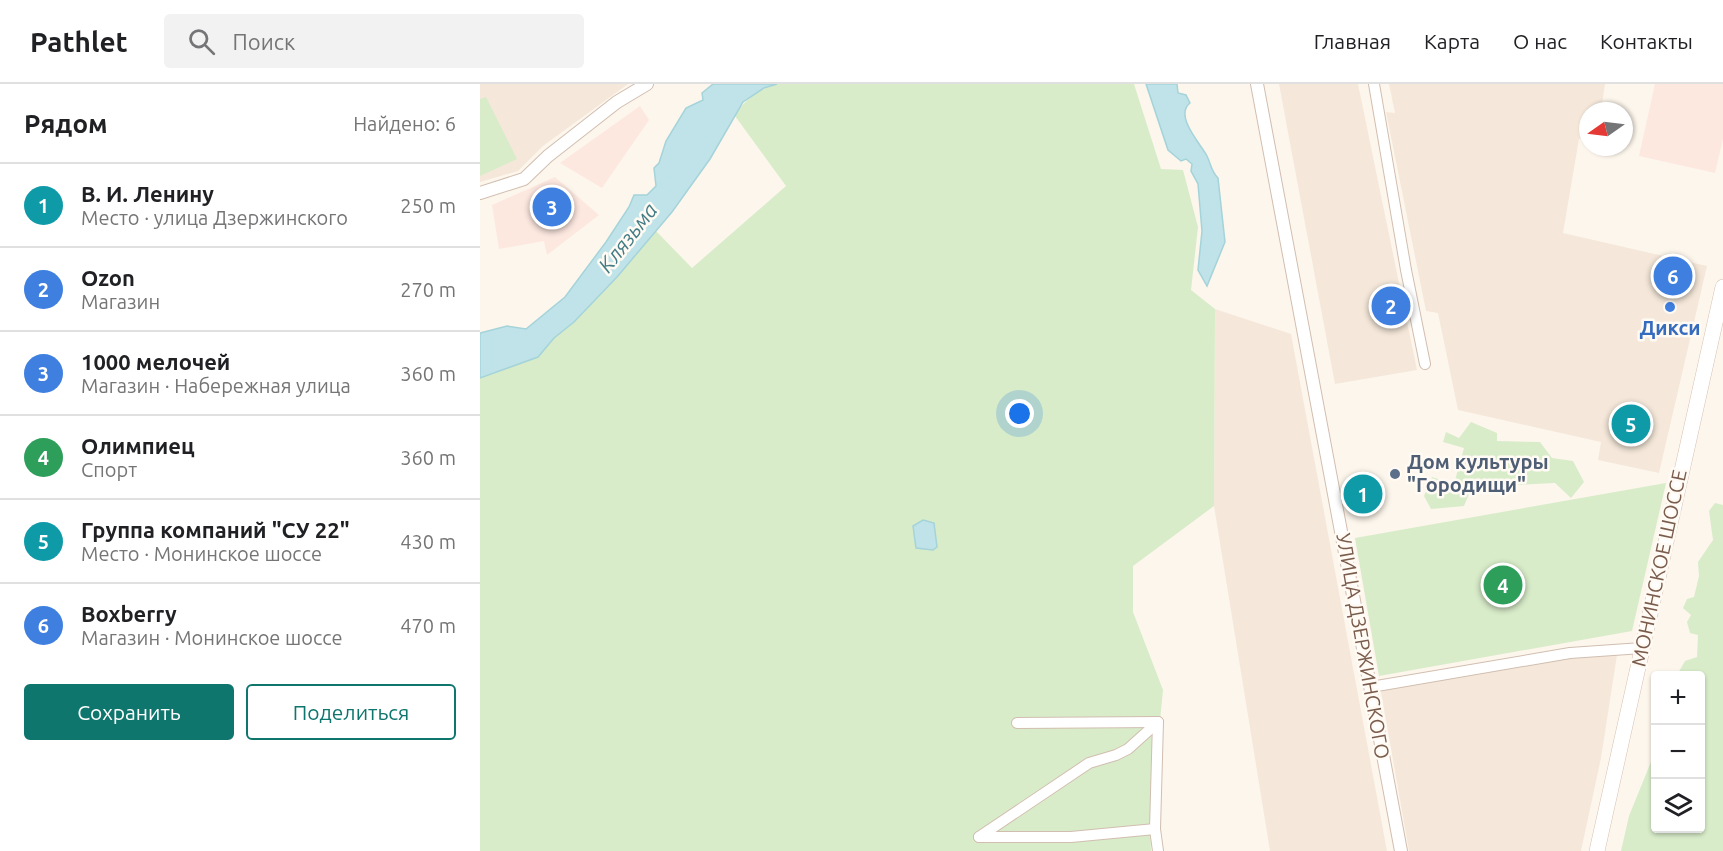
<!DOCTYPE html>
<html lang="ru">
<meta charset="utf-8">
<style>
body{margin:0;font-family:Ubuntu,sans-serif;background:#f2f2f2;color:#202124}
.controls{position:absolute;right:18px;bottom:18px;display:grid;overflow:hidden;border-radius:6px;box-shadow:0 2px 4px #0004}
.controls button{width:54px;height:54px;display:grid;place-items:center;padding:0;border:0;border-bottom:2px solid #e0e0e0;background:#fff;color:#202124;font:30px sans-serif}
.compass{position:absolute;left:1099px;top:18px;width:54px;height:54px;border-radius:50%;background:#fff;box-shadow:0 2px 4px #0004;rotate:256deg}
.you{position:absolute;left:540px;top:330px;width:21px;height:21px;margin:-15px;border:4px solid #fff;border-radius:50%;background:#1a73e8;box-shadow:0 0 0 9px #1a73e833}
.badge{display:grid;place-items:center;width:39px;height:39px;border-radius:50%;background:#0f766e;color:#fff;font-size:20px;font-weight:700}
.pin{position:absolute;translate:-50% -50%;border:3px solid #fff;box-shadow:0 2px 6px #0006}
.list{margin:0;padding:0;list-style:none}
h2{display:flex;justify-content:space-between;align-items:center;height:78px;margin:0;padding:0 24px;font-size:26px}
h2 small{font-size:20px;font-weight:400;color:#757577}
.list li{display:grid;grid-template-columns:39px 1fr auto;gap:18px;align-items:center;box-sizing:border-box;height:84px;padding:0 24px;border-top:2px solid #e0e0e0}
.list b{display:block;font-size:22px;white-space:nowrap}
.list p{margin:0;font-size:20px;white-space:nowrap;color:#757577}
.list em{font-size:20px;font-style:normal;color:#757577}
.actions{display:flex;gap:12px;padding:18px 24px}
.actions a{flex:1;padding:14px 0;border:2px solid #0f766e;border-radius:6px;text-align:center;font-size:21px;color:#0f766e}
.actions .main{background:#0f766e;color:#fff}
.icon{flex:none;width:33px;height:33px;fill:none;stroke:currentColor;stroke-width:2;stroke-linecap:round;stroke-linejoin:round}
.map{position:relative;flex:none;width:1243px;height:767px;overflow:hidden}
header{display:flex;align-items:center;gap:36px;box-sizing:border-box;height:84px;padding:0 30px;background:#fff;border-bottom:2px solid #e0e0e0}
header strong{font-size:28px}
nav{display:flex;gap:33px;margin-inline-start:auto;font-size:21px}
.search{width:420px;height:54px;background:#f2f2f2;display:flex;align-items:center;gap:15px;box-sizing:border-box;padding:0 21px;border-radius:6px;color:#757577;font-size:22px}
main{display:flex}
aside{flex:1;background:#fff}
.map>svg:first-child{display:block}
.residential{fill:#f5e8da}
.commercial{fill:#fde8e0}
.green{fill:#d8ecc9}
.water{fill:#bfe3e8;stroke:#a5d3da;stroke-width:1.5}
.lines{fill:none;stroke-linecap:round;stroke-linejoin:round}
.minor-casing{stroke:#d1beb0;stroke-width:12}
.tertiary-casing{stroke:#d1beb0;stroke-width:14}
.secondary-casing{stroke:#d6c0b0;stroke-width:16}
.minor{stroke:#fff;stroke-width:10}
.tertiary{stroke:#fff;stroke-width:12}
.secondary{stroke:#fff;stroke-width:15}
.shop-dot{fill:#3f7fe0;stroke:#fffaf3;stroke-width:2}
.service-dot{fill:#5c6f8a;stroke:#fffaf3;stroke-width:2}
.labels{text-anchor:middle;stroke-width:5;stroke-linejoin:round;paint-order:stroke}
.shop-label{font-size:20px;font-weight:bold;fill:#366cbe;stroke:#fffaf3}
.service-label{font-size:20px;font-weight:bold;fill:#4e5e75;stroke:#fffaf3;text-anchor:start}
.street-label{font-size:20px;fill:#7a5c4d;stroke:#fffaf3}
.water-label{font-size:21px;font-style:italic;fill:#437c86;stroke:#fffaf3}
</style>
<header>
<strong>Pathlet</strong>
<div class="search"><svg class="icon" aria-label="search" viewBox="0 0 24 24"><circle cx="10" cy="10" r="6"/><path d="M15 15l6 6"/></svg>Поиск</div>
<nav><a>Главная</a><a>Карта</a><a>О нас</a><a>Контакты</a></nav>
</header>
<main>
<aside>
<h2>Рядом<small>Найдено: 6</small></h2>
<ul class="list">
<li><span class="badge" style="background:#0f9aa8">1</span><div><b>В. И. Ленину</b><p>Место · улица Дзержинского</p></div><em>250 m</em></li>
<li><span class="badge" style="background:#3f7fe0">2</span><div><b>Ozon</b><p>Магазин</p></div><em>270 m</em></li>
<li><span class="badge" style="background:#3f7fe0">3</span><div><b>1000 мелочей</b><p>Магазин · Набережная улица</p></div><em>360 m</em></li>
<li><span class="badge" style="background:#2e9e5b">4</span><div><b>Олимпиец</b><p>Спорт</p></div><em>360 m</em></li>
<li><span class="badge" style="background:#0f9aa8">5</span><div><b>Группа компаний &quot;СУ 22&quot;</b><p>Место · Монинское шоссе</p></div><em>430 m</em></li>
<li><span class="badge" style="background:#3f7fe0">6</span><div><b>Boxberry</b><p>Магазин · Монинское шоссе</p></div><em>470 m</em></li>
</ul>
<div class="actions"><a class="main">Сохранить</a><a>Поделиться</a></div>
</aside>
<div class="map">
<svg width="1243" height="767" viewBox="0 0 1243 767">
<rect width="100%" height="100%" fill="#fdf6ec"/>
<!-- residential -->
<g class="residential">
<path d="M0 0H148L63 62 38 87 0 98Z"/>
<path d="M799 0H878L937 286 855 300Z"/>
<path d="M909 0H1125L1121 27H1108V50L1099 55 1083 149 1227 182 1179 389 1118 376 1121 358 978 326 958 229 946 227 906 28 915 29Z"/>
<path d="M735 225 811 250 907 767H790L734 422Z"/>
<path d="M1137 571 1121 674 1101 767H929L901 608 903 605 1079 575Z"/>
</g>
<!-- commercial -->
<g class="commercial">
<path d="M1175 0H1243V55L1235 89 1159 72Z"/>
<path d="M160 22 169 36 122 104 80 79Z"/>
<path d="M75 93 119 131 67 171 64 157 19 165 12 121Z"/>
</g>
<!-- green -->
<g class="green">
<path d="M297 0H654L681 85 703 86 718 143 711 206 735 225 734 422 653 482V528L683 606 670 738 671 767H0V294L58 273 74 254 94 238 137 193 176 147 212 184 306 102 255 32C265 15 278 6 297 0Z"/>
<path d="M6 13 37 75 0 92V15Z"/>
<path d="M991 338 1017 349V357L1060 358 1072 374 1093 377 1104 398 1091 414 1075 399 992 403 984 422 951 425 944 412 952 393 974 400 984 364 963 358 966 348 979 354Z"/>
<path d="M1186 399 1152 547 899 592 875 454Z"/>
<path d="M1235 419 1243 421V767H1141L1149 732 1175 668 1176 744H1220V592L1197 591 1205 577 1217 573 1218 551 1210 549 1207 538 1211 531 1203 524 1207 515 1214 513 1219 492 1218 478 1233 456 1229 427Z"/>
</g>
<!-- water -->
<g class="water">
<path d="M233 0H297L284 4 263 18 230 75 192 128 137 193 94 238 74 254 58 273 0 294V249L27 242 46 245 85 213 126 158 149 123 154 111H167L176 102 174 84 179 79 186 57 206 24 223 16 222 9Z"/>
<path d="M666 0H697L698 9 706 11 710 19C694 32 720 59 727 72 731 80 731 87 738 94L745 158 727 202 718 186 722 147 718 100 711 87 712 80 706 75 701 77 688 66Z"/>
<path d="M443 436 454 439 457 463 453 466 436 464 433 442Z"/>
</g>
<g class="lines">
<defs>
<g id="minor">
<path d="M894 0 926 186 945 280"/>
<path d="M891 603 1090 569 1162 564"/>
<path d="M537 639 678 638"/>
<path d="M675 745 678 638"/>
<path d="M499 753 609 679 636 671 648 665 678 638"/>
<path d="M499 753H591L675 745 678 767"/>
</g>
<g id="tertiary">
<path d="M777 0 921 767"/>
<path d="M0 109 44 95 68 72 137 18 167 0"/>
</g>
<path id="secondary" d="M1117 767 1243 203"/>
</defs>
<!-- minor casing -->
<use href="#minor" class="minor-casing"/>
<!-- tertiary casing -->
<use href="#tertiary" class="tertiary-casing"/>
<!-- secondary casing -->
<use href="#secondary" class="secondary-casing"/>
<!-- minor -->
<use href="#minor" class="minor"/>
<!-- tertiary -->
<use href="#tertiary" class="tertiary"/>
<!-- secondary -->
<use href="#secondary" class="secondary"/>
</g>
<!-- markers -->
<circle class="shop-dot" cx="1190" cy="223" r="6"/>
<circle class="service-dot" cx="915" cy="390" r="6"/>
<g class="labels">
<!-- shop labels -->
<g class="shop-label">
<text x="1190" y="251">Дикси</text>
</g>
<!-- service labels -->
<g class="service-label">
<text x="927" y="385">Дом культуры<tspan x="927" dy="23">"Городищи"</tspan></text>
</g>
<!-- street labels -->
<g class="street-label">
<text transform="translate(1179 484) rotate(-78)" y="7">МОНИНСКОЕ ШОССЕ</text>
<text transform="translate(883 562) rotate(80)" y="7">УЛИЦА ДЗЕРЖИНСКОГО</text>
</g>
<!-- water labels -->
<g class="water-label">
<text transform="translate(148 154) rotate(-52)" y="7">Клязьма</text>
</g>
</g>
</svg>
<div class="controls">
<button>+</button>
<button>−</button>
<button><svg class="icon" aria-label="layers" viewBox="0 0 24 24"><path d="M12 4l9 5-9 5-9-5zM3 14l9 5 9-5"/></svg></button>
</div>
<svg class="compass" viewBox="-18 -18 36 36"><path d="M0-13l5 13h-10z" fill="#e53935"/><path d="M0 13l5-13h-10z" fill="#757577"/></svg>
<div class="you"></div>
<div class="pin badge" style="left:883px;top:410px;background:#0f9aa8">1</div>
<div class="pin badge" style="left:911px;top:222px;background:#3f7fe0">2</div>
<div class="pin badge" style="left:72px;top:123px;background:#3f7fe0">3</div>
<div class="pin badge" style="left:1023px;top:501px;background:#2e9e5b">4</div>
<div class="pin badge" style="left:1151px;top:340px;background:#0f9aa8">5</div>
<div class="pin badge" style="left:1193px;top:192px;background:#3f7fe0">6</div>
</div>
</main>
